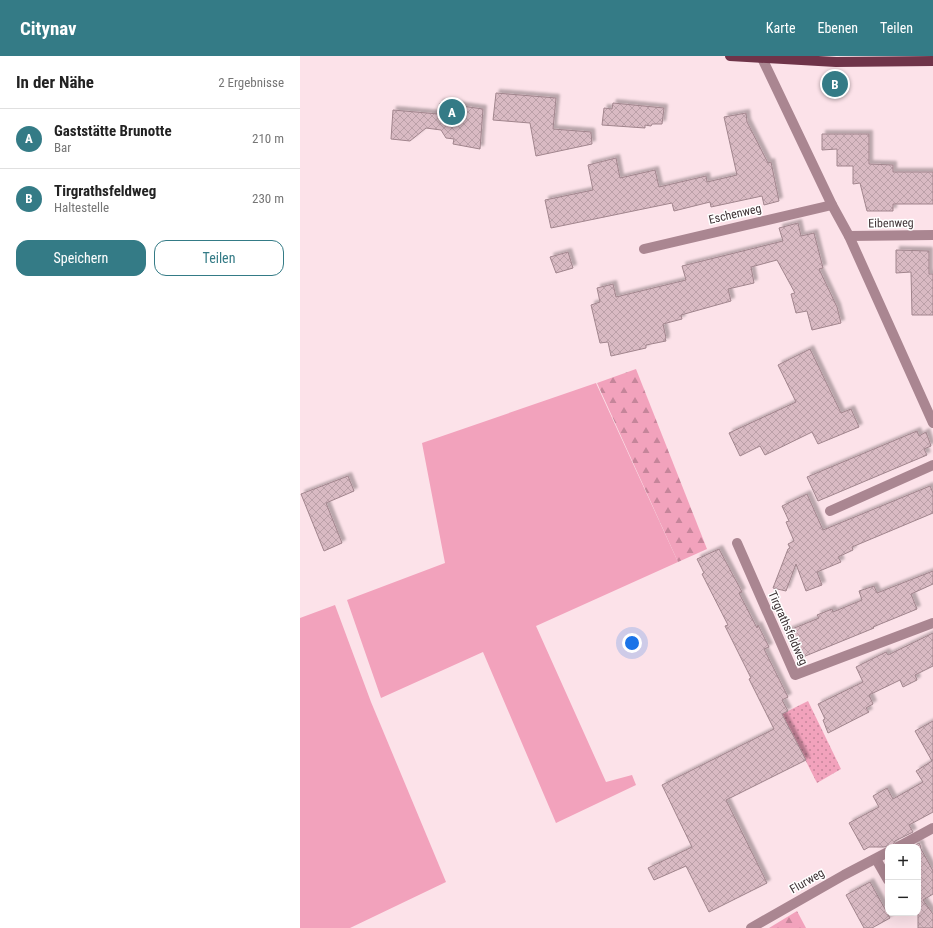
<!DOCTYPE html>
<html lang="de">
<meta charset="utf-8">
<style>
body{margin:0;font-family:"Roboto Condensed",sans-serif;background:#f2f2f2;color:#222}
.controls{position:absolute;right:12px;bottom:12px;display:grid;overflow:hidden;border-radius:8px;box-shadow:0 4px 16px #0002}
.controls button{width:36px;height:36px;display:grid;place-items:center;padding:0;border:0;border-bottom:1px solid #e0e0e0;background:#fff;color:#222;font:20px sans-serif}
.you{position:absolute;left:332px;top:587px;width:14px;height:14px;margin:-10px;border:3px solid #fff;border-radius:50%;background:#1a73e8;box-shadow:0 0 0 6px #1a73e833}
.badge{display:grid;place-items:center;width:26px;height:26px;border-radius:50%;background:#347b86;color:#fff;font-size:13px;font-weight:700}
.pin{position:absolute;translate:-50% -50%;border:2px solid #fff;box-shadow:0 1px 4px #0006}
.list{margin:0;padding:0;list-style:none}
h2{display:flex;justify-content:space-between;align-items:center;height:52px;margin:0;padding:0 16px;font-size:17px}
h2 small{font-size:13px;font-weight:400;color:#767676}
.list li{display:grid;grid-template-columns:26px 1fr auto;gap:12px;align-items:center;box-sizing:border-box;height:60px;padding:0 16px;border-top:1px solid #e0e0e0}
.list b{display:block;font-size:15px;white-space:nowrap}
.list p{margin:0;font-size:13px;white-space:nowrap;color:#767676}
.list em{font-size:13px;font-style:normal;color:#767676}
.actions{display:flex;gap:8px;padding:12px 16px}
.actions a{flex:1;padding:9px 0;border:1px solid #347b86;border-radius:12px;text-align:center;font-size:14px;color:#347b86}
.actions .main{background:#347b86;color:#fff}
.map{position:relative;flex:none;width:633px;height:872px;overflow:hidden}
header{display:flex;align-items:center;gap:24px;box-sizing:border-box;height:56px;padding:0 20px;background:#347b86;color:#fff}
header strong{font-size:19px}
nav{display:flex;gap:22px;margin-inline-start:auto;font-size:14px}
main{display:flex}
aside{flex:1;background:#fff}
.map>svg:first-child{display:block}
.green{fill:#f2a2bc}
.forest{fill:url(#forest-firs)}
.park{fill:url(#park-dots)}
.building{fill:url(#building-cross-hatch);stroke:#a1858d;filter:url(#shadow)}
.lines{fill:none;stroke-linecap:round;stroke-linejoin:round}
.minor{stroke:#aa8691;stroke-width:10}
.major{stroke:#6f3449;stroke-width:10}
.labels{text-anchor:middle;stroke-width:3;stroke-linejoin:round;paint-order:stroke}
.street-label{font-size:12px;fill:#403437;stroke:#fff}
</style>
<header>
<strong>Citynav</strong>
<nav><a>Karte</a><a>Ebenen</a><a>Teilen</a></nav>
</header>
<main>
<aside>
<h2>In der Nähe<small>2 Ergebnisse</small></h2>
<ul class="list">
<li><span class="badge">A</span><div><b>Gaststätte Brunotte</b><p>Bar</p></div><em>210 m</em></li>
<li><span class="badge">B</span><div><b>Tirgrathsfeldweg</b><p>Haltestelle</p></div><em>230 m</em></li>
</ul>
<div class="actions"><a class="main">Speichern</a><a>Teilen</a></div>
</aside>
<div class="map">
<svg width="633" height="872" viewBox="0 0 633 872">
<defs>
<pattern id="forest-firs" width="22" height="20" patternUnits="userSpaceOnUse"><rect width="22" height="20" fill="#f2a2bc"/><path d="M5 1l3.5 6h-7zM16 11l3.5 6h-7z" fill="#c5859a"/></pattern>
<pattern id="park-dots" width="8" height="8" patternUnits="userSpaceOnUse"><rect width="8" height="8" fill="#f2a2bc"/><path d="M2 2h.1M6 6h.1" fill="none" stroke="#c5859a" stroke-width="1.8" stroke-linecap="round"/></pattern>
<pattern id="building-cross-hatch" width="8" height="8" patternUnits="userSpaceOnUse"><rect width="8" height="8" fill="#d9bac3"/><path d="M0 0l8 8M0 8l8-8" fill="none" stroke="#bba0a8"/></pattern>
<filter id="shadow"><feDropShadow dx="3.5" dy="-3.5" stdDeviation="1" flood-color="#0004"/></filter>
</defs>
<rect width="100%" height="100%" fill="#fce2e9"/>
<!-- green -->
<g class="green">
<path d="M296 327 378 506 236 570 306 726 332 719 336 729 256 767 183 596 81 642 47 544 145 507 122 387Z"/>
<path d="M35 549 71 646 146 826 50 872H0V562Z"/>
</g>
<!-- forest -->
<g class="forest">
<path d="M336 313 407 493 378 506 297 327Z"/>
<path d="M497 855 506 872H469Z"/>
</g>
<!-- park -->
<path class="park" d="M508 645 541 713 517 727 482 658Z"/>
<!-- building -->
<g class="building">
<path d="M196 37 256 42 253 73 291 76 292 88 236 100 230 67 193 64Z"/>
<path d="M140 47 183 53 180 93 153 88 154 83 146 82 141 74 126 72 110 85 91 83 93 54 138 58Z"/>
<path d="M313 47 364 52 362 68H352L351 70 345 69V72L302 69 304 52 312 53Z"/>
<path d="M446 57 447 66 468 107 471 106 479 145 464 149 462 140 411 151 410 146 374 155 372 147 251 172 245 144 293 134 288 109 316 102 320 122 355 114 359 131 406 120 407 126 437 119 424 61Z"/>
<path d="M522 78H569V108L593 109V116H633V148H593V155H567L560 127 553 128V110H537V93L522 94Z"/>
<path d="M498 167 501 180 514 177 523 212 519 213 537 251 541 267 512 274 507 255 496 257 491 238 495 237 477 204 451 211 454 227 428 233 431 245 381 259 382 263 363 268 366 282H365L366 285 346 289V292L311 300 308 286 300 287 291 249 300 246 297 232 313 228 316 241 386 224 382 210 483 185 479 172Z"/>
<path d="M596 194 629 195V218H633V259H612L611 216 596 217Z"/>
<path d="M268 196 273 212 256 217 250 201Z"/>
<path d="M510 293 541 357 551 353 559 371 518 388 512 376 465 399 460 390 440 400 429 377 496 346 478 309Z"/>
<path d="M617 375 619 380 626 376 631 390 624 393 627 399 518 445 507 421Z"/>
<path d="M48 420 54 435 26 447 42 487 24 495 1 438Z"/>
<path d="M630 430 633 437V457L552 491 553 494 538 501 541 506 517 516 522 529 506 535 496 508 486 535 473 532 488 493 490 492 488 488 494 485 486 466 489 465 482 450 507 438 523 474Z"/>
<path d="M419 493 442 536 439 537 457 572 458 569 469 591 464 593 488 641 482 644 488 655 482 658 506 704 426 744 467 827 409 856 386 810 354 824 348 812 392 791 362 729 474 673 449 623 451 622 425 570 428 569 402 518 404 517 397 503Z"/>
<path d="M633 515V528L611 538 617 553 573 571 574 572 498 603 487 575 519 562 517 559 532 553 533 556 562 544 559 535 574 530 577 537Z"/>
<path d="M633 577V610L615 619 617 624 603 631 600 624 569 639 573 648 566 652 569 656 528 677 523 664 525 663 518 648 563 626 556 611 586 596 588 599Z"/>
<path d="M633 665V756L609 769 613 776 595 785 592 791 588 790 584 791H569L564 794 549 767 579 751 573 740 587 732 593 743 623 726 616 715 632 705 615 675Z"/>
<path d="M619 787 621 791H620L633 815V838L623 844 633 858V872H618V791H612Z"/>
<path d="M570 826 590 862 572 872H564L546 839Z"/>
</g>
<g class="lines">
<!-- minor -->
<g class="minor">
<path d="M461 0 532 149 549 180 633 367"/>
<path d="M549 180 633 179"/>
<path d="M344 193 532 149"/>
<path d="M530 455 633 409"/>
<path d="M437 487 495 619 633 567"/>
<path d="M598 791 633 772"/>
<path d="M576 803 588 824"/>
<path d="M451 872 544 819 588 796"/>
</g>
<!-- major -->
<path class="major" d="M430 0 536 6 633 5"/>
</g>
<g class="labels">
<!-- street labels -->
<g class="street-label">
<text transform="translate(435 158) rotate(-13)" y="4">Eschenweg</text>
<text transform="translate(591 167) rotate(-1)" y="4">Eibenweg</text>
<text transform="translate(488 572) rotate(66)" y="4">Tirgrathsfeldweg</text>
<text transform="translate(507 825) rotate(-30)" y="4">Flurweg</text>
</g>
</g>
</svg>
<div class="controls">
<button>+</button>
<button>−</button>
</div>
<div class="you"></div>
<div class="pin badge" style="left:152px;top:56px">A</div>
<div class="pin badge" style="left:535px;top:28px">B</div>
</div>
</main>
